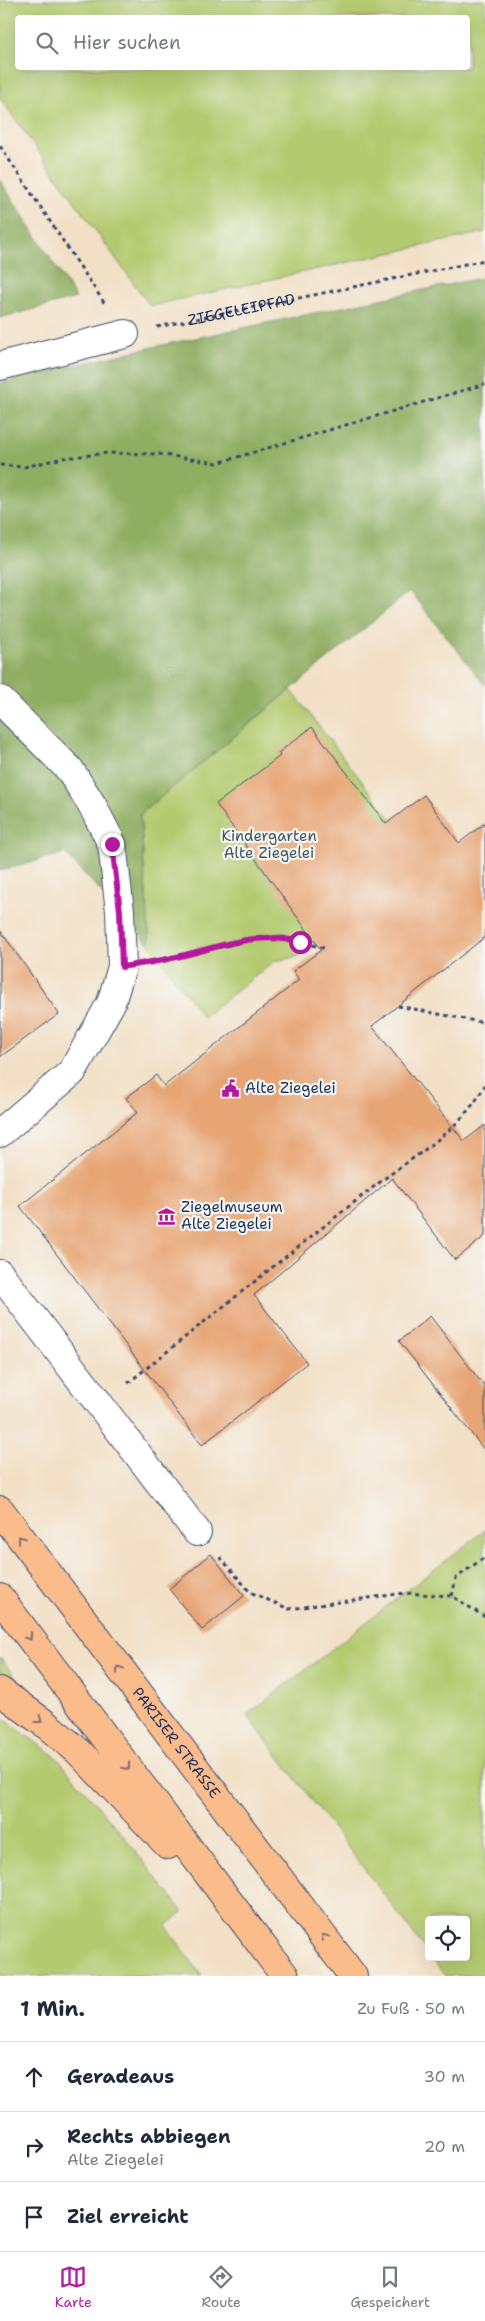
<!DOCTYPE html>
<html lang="de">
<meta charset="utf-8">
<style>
body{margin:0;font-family:"Shantell Sans",sans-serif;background:#f6f6f7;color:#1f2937}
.controls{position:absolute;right:15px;bottom:15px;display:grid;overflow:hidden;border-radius:5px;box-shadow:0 5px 20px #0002}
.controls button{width:45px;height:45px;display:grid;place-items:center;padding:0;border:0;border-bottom:1px solid #e0e1e3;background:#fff;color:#1f2937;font:25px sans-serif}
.stop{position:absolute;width:15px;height:15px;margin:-11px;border:4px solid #b5179e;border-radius:50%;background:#fff}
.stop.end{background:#b5179e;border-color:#fff;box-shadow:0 1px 5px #0008}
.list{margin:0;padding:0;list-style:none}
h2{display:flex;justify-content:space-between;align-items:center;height:65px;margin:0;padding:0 20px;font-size:21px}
h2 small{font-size:16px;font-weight:400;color:#747a83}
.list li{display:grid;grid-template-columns:32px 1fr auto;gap:15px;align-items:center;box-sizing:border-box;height:70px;padding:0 20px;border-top:1px solid #e0e1e3}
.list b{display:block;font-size:19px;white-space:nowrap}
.list p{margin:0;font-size:16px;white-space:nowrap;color:#747a83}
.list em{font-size:16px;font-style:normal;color:#747a83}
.icon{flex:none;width:28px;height:28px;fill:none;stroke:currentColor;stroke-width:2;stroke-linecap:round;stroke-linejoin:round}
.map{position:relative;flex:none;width:485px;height:1976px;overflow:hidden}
.search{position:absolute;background:#fff;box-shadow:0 5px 20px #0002;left:15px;right:15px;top:15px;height:55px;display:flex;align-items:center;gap:12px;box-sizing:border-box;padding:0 18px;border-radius:5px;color:#747a83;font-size:19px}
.sheet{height:275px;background:#fff}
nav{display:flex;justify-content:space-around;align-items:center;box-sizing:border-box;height:70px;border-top:1px solid #e0e1e3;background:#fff;font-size:14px;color:#747a83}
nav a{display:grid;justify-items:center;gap:2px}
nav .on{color:#b5179e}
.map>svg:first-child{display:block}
.green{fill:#b4ca6f;stroke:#687c66;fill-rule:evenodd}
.forest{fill:#8fae62;stroke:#556e60}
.building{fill:#e7a574}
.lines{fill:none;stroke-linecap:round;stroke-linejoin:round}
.minor-casing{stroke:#3b4a6e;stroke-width:30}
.highway-casing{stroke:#3b4a6e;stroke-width:30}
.path{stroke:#3b4a6e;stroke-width:3;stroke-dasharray:4 4;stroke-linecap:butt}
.minor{stroke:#fff;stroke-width:28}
.highway{stroke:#fabc8b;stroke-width:28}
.oneway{stroke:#7f6e72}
.route{stroke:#b5179e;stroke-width:6}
.labels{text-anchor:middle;stroke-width:4.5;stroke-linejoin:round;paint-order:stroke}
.street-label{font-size:15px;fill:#1b2f5e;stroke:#f6f6f2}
.park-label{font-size:15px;fill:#415662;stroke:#f6f6f2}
.poi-label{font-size:15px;fill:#1b2f5e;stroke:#f6f6f2;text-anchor:start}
</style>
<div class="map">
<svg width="485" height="1976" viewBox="0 0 485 1976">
<rect width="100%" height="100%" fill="#f6f6f2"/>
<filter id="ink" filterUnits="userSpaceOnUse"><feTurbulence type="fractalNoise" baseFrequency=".02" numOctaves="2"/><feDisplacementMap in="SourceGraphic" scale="10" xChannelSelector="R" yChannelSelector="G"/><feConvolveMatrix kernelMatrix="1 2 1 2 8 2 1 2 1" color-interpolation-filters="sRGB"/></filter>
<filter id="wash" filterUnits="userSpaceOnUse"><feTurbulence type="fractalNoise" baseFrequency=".0096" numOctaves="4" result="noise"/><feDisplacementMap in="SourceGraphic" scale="20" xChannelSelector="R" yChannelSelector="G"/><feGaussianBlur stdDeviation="1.12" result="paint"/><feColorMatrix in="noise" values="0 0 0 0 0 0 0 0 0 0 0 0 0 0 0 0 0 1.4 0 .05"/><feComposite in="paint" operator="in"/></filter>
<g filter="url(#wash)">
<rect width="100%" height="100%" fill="#f2e0c6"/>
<!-- green -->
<g class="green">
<path d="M0 0H485V232L150 306 0 98ZM18 18H468V68H18Z"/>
<path d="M291 690 423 860 297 957 275 961 203 1017 150 945 140 814Z"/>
<path d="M485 1530V1976H445L431 1957H466V1920H429V1954L247 1715Z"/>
<path d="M0 1657 22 1686 0 1673Z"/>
<path d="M0 1716 56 1757 122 1834 183 1912 166 1926 202 1976H0Z"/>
</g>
<!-- forest -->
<g class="forest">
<path d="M0 180 76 298 0 318Z"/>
<path d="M485 277V685L410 591 140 814 150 945 65 853 0 871V383L148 348Z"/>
</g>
<g id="blocks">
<!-- building -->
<g class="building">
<path d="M312 727 386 824 424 795 459 843 485 823V937L372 1026 464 1141 485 1125V1236L455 1260 392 1178 254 1295 307 1363 202 1445 20 1206 138 1112 126 1098 156 1075 164 1086 299 980 293 971 321 950 216 804 280 756 278 753Z"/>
<path d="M0 930 59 1014 0 1057Z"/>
<path d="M430 1316 485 1387V1451L399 1341Z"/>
<path d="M211 1554 244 1596 202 1630 169 1589Z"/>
</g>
</g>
</g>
<g filter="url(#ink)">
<use href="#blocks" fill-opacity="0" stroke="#3b4a6e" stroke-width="1"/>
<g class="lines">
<defs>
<g id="minor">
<path d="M0 366 125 334"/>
<path d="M0 700 70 770 92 805 112 844 120 911 122 967 111 1003 72 1072 0 1133"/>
<path d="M0 1274 197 1532"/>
</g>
<g id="highway">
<path id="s2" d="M0 1510 353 1976"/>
<path d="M0 1598 285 1976"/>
<path d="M0 1691 44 1723 78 1751 168 1845"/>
</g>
</defs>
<!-- minor casing -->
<use href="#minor" class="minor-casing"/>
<!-- highway casing -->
<use href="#highway" class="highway-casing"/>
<!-- path -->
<g class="path">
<path d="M0 146 105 304"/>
<path id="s1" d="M157 327 485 260"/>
<path d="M0 465 24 467 63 458 108 453 158 454 217 463 485 384"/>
<path d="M156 961 262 937H281L324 948"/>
<path d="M398 1006 485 1023"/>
<path d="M128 1383C209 1318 290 1253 371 1189 411 1157 461 1132 485 1085"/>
<path d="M220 1557 250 1592 289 1609 405 1593 452 1596 485 1617"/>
<path d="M452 1596 456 1578 485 1557"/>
</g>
<!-- minor -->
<use href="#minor" class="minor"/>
<!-- highway -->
<use href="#highway" class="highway"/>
</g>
<!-- one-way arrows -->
<defs><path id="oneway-chevron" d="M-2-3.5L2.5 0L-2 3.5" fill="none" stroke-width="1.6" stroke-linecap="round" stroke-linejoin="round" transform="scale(1.25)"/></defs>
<g class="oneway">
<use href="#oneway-chevron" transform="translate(21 1539) rotate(-127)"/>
<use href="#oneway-chevron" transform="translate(29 1637) rotate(53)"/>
<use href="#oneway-chevron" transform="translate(119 1669) rotate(-127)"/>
<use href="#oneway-chevron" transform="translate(39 1720) rotate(37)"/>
<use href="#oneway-chevron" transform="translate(127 1767) rotate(53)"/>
<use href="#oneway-chevron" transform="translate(324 1937) rotate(-127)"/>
</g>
</g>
<g class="lines" filter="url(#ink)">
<!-- route -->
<path class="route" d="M112 844 120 911 122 967C139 964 155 962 172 958 216 949 254 930 300 942"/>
</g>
<!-- icons -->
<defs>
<symbol id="civic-bare" viewBox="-9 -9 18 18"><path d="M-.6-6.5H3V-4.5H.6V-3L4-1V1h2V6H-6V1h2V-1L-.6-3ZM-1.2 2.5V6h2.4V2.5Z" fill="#b5179e" stroke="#f6f6f2" stroke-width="2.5" paint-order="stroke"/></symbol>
<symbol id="museum-bare" viewBox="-9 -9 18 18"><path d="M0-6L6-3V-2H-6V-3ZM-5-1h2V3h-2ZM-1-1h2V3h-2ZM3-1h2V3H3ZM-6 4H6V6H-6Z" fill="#b5179e" stroke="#f6f6f2" stroke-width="2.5" paint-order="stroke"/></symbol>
</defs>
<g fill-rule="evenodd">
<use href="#civic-bare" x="218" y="1076" width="25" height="25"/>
<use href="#museum-bare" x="154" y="1204" width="25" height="25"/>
</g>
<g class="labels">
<!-- street labels -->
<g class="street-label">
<text dy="5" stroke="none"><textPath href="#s1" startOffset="86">ZIEGELEIPFAD</textPath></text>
<text dy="5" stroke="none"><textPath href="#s2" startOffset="292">PARISER STRASSE</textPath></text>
</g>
<!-- park labels -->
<g class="park-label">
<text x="269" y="841">Kindergarten<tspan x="269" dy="17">Alte Ziegelei</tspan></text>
</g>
<!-- poi labels -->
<g class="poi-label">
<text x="245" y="1093">Alte Ziegelei</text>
<text x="181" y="1212">Ziegelmuseum<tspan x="181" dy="17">Alte Ziegelei</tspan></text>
</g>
</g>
</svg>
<div class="controls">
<button><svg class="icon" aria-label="locate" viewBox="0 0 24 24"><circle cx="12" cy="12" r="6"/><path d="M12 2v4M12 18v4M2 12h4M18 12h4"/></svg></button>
</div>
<div class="stop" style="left:300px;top:942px"></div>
<div class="stop end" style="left:112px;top:844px"></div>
<div class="search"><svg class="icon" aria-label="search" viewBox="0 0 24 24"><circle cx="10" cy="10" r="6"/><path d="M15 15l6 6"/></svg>Hier suchen</div>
</div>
<section class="sheet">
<h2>1 Min.<small>Zu Fuß · 50 m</small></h2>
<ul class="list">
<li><svg class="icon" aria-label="ahead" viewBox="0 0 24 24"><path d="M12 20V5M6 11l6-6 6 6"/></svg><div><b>Geradeaus</b></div><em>30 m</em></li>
<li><svg class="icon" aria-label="right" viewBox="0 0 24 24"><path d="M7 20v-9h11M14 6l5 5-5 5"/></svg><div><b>Rechts abbiegen</b><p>Alte Ziegelei</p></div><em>20 m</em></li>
<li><svg class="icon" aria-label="arrive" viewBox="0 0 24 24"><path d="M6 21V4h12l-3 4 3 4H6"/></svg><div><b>Ziel erreicht</b></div></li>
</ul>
</section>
<nav>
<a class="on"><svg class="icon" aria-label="map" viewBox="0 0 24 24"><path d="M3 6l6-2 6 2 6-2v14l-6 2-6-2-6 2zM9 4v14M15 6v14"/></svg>Karte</a>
<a><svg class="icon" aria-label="directions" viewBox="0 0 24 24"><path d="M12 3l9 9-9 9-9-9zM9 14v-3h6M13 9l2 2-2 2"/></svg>Route</a>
<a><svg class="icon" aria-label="saved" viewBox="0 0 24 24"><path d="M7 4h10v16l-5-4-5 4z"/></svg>Gespeichert</a>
</nav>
